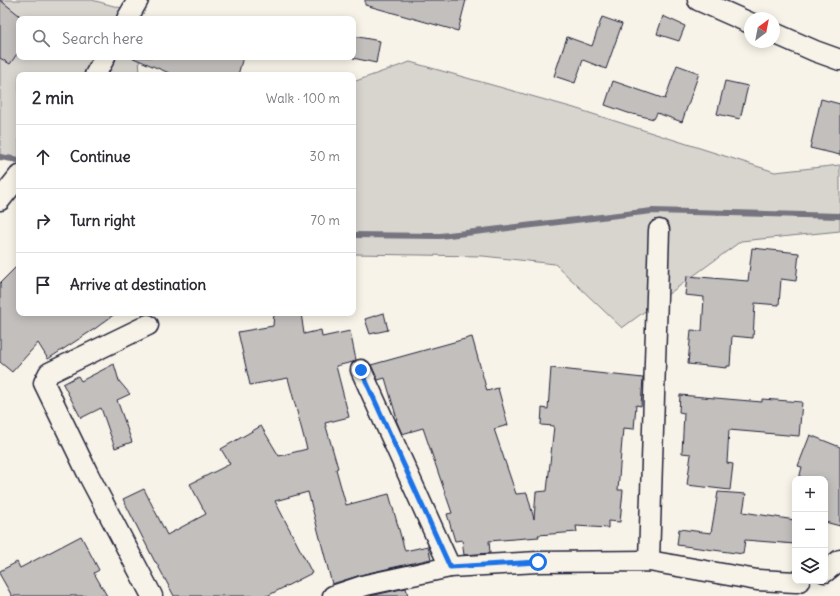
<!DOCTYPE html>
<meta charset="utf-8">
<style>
body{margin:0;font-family:Delius,sans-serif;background:#f2f2f3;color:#2b2b33}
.controls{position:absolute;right:12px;bottom:12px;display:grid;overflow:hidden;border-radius:8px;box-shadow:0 2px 10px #0003}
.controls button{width:36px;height:36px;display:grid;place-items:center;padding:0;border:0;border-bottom:1px solid #e1e1e2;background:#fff;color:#2b2b33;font:20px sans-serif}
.compass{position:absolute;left:744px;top:12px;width:36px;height:36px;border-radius:50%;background:#fff;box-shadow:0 2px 10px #0003;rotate:32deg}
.stop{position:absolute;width:12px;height:12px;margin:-9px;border:3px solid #1a73e8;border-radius:50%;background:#fff}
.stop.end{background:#1a73e8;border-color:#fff;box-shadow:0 1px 4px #0008}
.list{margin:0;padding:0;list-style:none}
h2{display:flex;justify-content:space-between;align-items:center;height:52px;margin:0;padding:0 16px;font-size:17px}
h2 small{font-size:13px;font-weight:400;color:#7c7c81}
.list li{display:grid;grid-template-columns:26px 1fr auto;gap:12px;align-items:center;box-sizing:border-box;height:64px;padding:0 16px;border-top:1px solid #e1e1e2}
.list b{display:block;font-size:15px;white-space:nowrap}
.list em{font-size:13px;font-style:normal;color:#7c7c81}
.icon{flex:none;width:22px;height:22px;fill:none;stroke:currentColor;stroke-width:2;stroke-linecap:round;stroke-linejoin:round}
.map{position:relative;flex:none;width:840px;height:596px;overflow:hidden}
.search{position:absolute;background:#fff;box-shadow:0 2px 10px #0003;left:16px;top:16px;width:340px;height:44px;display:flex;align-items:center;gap:10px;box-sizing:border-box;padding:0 14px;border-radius:8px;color:#7c7c81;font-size:15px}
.panel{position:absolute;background:#fff;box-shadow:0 2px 10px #0003;left:16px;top:72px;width:340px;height:244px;border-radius:8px}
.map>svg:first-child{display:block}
.green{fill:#d8d5cf;stroke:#7d7c85}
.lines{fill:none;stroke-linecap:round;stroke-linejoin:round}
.stream{stroke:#76747f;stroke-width:6}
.building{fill:#c2bfbd;stroke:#22223b}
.minor-casing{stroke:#22223b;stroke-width:23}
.minor{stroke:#f7f3e8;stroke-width:20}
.route{stroke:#1a73e8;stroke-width:5}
</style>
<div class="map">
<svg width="840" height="596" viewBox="0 0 840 596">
<rect width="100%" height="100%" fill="#f7f3e8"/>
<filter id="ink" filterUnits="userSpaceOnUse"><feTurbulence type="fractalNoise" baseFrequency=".025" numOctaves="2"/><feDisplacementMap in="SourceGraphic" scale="8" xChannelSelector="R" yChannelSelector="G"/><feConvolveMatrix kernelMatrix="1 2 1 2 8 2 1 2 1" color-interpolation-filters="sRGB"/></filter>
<g filter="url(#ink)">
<!-- green -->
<g class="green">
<path d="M0 0H92L136 12V19H19V57H139L140 75H19V164L0 154Z"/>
<path d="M410 62 574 108 775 172 840 165V231L741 241 622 328 555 264 483 256 353 254V82Z"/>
</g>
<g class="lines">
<!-- stream -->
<g class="stream">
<path d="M0 157 19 160"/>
<path d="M353 235 440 236 652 211 840 216"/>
</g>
</g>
<!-- building -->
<g class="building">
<path d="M0 0 19 15V51L10 64 0 58Z"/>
<path d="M365 0H466L458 31 365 5Z"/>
<path d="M663 16 685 26 679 41 657 34Z"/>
<path d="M602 17 622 24 606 69 583 60 575 83 554 76 567 37 592 46Z"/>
<path d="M353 36 380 41 376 63 353 58Z"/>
<path d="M131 57H243L238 75H174Z"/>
<path d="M677 65 699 73 682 122 657 113 654 119 628 113 605 105 613 81 665 99Z"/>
<path d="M725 81 748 86 740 119 717 114Z"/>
<path d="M821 99 840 104V155L810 148Z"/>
<path d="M752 248 799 253 796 281 781 279 779 305 755 303 753 338 732 336 730 366H727V368L688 364 691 330 702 331 704 297 685 295 687 276 748 281Z"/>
<path d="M19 264V313H116L96 328 48 359 38 343 12 372 0 362V283Z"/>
<path d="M274 313H301L304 334 321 330 322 337 350 331 356 360 353 362 336 366 349 417 325 423 338 468 336 469 346 505 389 494 405 551 428 546 431 559 364 574 332 584 308 492 275 501 312 573 267 596H174L156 562H155L123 499 144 489 167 535 206 514 190 484 230 464 221 449 261 426 279 456 307 449 288 378 250 385 238 332 273 326Z"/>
<path d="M384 313 388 330 370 334 365 319Z"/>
<path d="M472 337 487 391 498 388 508 425 494 429 516 494 527 493 534 519 536 492 547 491 554 426 541 425 542 408 548 409 551 368 643 378 641 406 636 405 634 429 623 428 618 490H623L620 522 608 521V528L576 526 577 532 538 535 539 537 489 541 490 553 464 555 462 540 455 541 447 514 452 513 423 428 402 434 396 420 397 419 385 378 378 380 371 365Z"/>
<path d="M114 364 119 381 130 394 117 400 132 442 115 448 101 408 81 418 63 384 78 376 81 381Z"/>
<path d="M680 395 762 402V399L802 402 799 436 729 430 727 463 733 464 730 490 687 485 691 454 682 453 684 413 679 412Z"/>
<path d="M810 435 840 447V526L825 522V479H799L802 467 798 466Z"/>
<path d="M718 492 746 494 743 512 795 520V544L745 540 743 554 677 545 679 529 711 533Z"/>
<path d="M81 536 99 570 94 573 107 596H12L0 575V571L17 562 20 568Z"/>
<path d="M406 588 408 596H370Z"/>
</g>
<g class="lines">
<defs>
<g id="minor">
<path d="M698 0 750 23"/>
<path d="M127 19 138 0"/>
<path d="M774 33 815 51 840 60"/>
<path d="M95 75 105 57"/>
<path d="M0 200 19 176"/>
<path d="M148 325 49 373 44 383 89 476 152 596"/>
<path d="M361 370 450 567"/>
<path d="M649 561 659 230"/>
<path d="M825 572 840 560"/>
<path d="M333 596 366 585 450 567 538 562 649 561 757 580 796 582 799 581"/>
</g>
</defs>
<!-- minor casing -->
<use href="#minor" class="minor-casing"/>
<!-- minor -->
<use href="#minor" class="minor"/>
</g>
</g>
<g class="lines" filter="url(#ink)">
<!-- route -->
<path class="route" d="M361 370 450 567 538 562"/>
</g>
</svg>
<div class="controls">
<button>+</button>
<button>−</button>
<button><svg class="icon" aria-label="layers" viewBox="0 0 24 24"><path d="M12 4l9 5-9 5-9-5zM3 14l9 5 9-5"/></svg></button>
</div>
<svg class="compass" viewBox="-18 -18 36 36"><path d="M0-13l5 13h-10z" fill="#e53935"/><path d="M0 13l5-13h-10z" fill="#7c7c81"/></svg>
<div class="stop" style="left:538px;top:562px"></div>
<div class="stop end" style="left:361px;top:370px"></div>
<div class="search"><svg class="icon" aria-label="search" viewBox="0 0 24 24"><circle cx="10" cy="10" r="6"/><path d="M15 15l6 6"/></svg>Search here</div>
<section class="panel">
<h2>2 min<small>Walk · 100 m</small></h2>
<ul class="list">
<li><svg class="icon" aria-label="ahead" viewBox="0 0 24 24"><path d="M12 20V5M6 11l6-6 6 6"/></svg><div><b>Continue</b></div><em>30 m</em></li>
<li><svg class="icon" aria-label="right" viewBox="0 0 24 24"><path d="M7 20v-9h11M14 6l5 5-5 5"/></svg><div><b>Turn right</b></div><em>70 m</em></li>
<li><svg class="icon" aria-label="arrive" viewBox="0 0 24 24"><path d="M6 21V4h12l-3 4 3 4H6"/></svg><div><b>Arrive at destination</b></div></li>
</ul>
</section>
</div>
